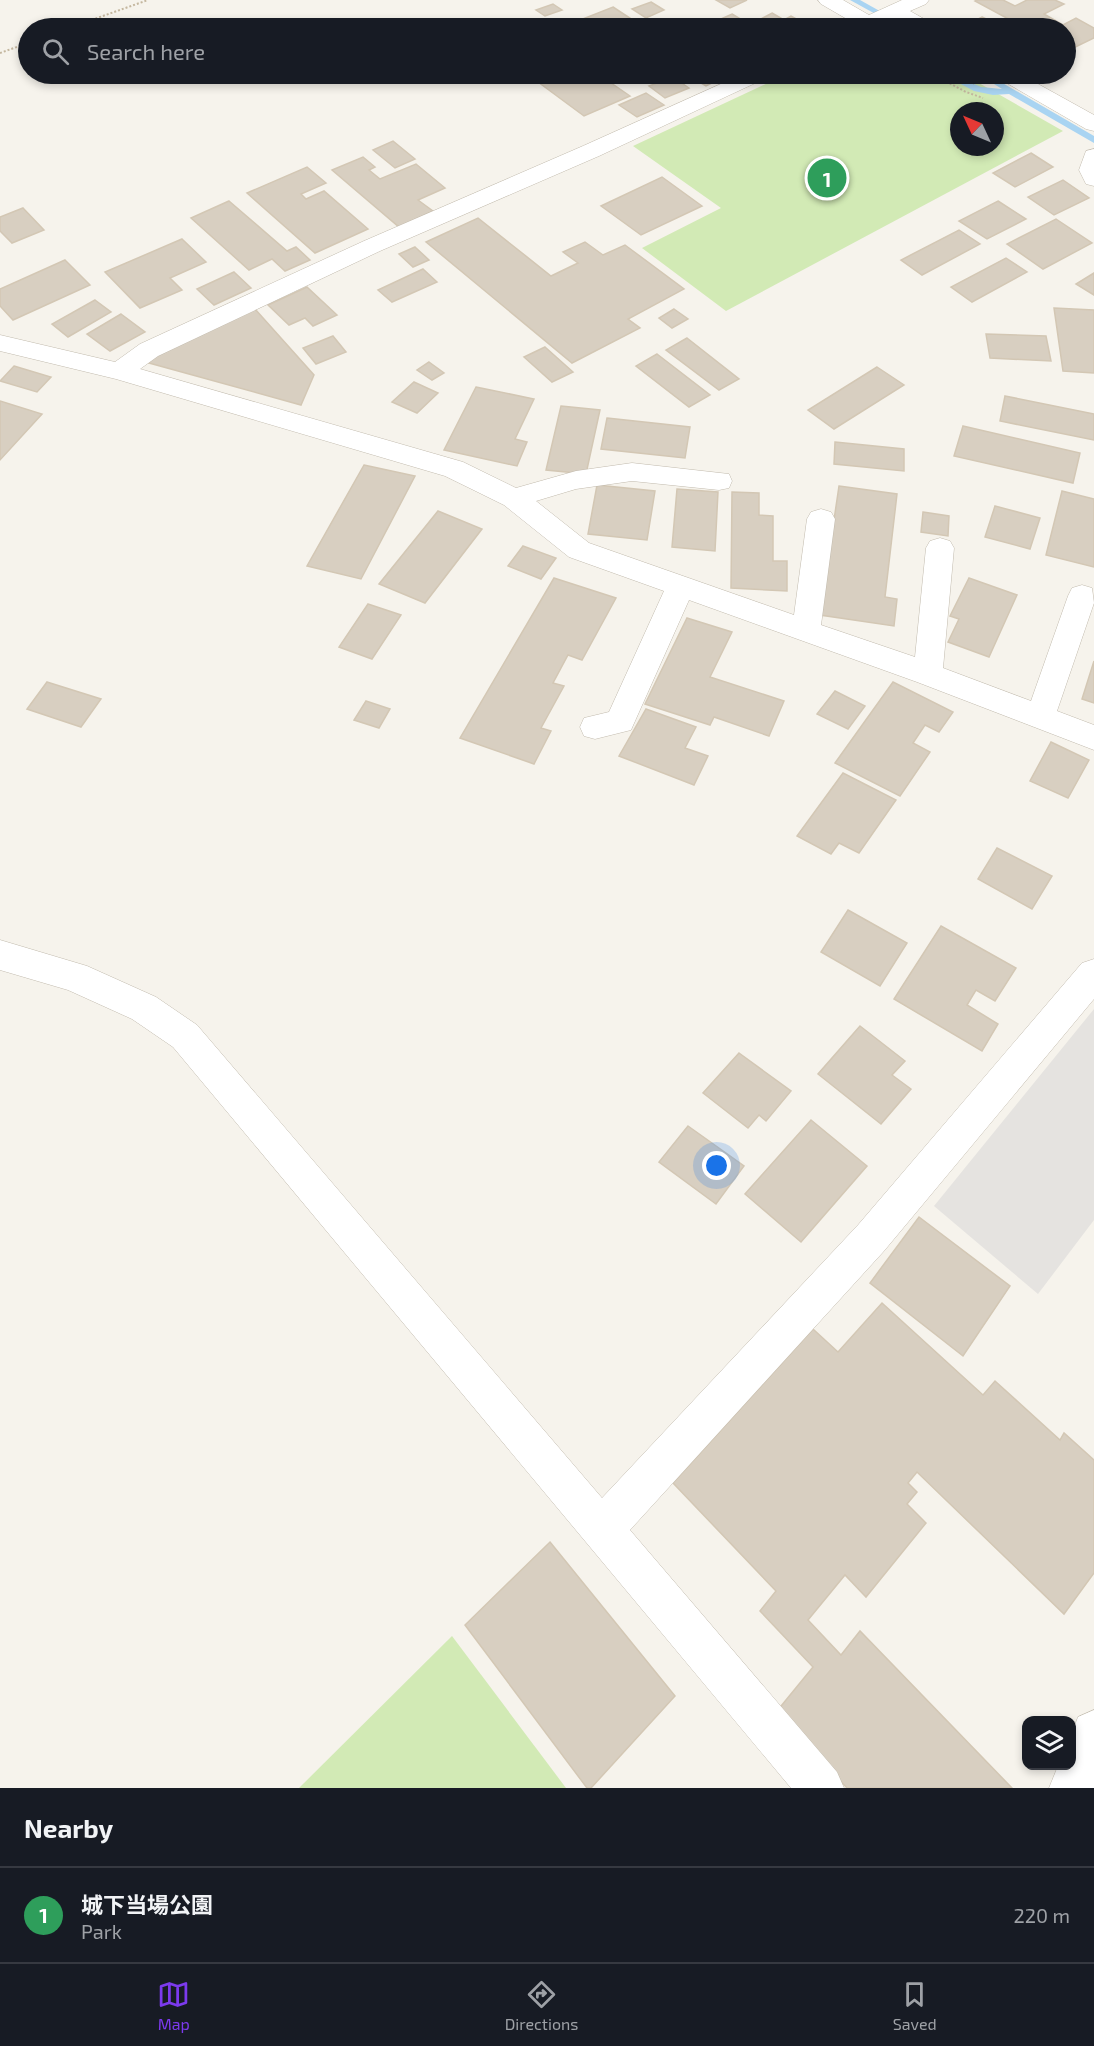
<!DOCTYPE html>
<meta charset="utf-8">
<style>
body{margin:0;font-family:"Exo 2","Noto Sans JP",sans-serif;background:#242831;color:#f1f3f6}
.controls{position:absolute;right:18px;bottom:18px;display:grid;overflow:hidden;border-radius:12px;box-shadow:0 3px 9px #0003}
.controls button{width:54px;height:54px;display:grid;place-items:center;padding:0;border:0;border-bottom:2px solid #363941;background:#171b24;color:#f1f3f6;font:30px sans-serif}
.compass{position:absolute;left:950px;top:102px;width:54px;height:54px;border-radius:50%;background:#171b24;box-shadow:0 3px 9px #0003;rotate:314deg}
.you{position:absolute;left:717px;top:1166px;width:21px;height:21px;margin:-15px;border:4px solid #fff;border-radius:50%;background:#1a73e8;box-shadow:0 0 0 9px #1a73e833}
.badge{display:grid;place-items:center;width:39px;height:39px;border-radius:50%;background:#7c3aed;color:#fff;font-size:20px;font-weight:700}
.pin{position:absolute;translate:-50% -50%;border:3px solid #fff;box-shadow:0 2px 6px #0006}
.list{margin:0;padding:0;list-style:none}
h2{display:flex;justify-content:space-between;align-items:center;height:78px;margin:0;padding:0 24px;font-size:26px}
h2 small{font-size:20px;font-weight:400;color:#9ea1a6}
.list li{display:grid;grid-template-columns:39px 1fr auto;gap:18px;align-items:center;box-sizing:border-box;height:96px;padding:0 24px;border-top:2px solid #363941}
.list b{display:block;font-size:22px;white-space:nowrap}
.list p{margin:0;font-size:20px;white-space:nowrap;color:#9ea1a6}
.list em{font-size:20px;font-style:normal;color:#9ea1a6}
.icon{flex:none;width:33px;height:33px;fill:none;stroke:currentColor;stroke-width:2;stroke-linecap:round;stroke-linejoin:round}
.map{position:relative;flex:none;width:1094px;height:1788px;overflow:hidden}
.search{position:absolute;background:#171b24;box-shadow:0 3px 9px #0003;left:18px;right:18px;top:18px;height:66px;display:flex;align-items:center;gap:15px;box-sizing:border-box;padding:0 21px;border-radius:33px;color:#9ea1a6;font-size:22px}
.sheet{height:174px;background:#171b24}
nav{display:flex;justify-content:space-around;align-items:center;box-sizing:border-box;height:84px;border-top:2px solid #363941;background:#171b24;font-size:16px;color:#9ea1a6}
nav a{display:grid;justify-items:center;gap:3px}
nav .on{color:#7c3aed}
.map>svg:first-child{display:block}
.green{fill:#d2eab5;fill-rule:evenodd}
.parking{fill:#e5e3e0}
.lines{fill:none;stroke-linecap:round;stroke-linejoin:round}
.stream{fill:#a9d4f2;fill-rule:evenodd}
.building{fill:#d8cfc1;stroke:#d3c7b4;stroke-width:1.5}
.street-casing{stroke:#c2bbae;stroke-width:1}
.path{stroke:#c4b79f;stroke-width:2;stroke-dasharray:2 2;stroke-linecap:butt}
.street{fill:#fff;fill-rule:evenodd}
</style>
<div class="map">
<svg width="1094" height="1788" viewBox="0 0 1094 1788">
<rect width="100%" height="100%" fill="#f6f3ec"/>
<!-- green -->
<g class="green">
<path d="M787 74H963L1063 131 726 311 642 248 721 208 633 146ZM959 111H995V147H959Z"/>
<path d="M452 1636 566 1788H299Z"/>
</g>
<!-- parking -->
<path class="parking" d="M1094 1009V1220L1038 1294 934 1206Z"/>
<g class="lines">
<!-- stream -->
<g class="stream">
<path d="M850 0H860L910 28H901Z"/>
<path d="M942 74H952L981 87 1002 89 978 74H987L1094 136V143L1009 94 993 95 974 91Z"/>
</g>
</g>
<!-- building -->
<g class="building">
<path d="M716 0H747L730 8Z"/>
<path d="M977 0H1003L1015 6 1027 0H1055L1064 4 1044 14 1063 25 1076 18 1094 28V38L1067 51 1066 28H1025L975 1Z"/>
<path d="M651 2 664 10 646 18 632 9Z"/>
<path d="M553 4 562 10 545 16 536 10Z"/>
<path d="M613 7 645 28H560Z"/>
<path d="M772 13 784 20 791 16 813 28H767L755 22Z"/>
<path d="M732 14 749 24 739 28H726L714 22Z"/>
<path d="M982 17 1005 28H960Z"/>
<path d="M548 74H598L630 96 584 116 534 79Z"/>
<path d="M685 74H718L724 77 706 86Z"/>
<path d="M1022 74H1053L1038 82Z"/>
<path d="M673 77 689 88 665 98 649 86Z"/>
<path d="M646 93 664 105 637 117 619 105Z"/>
<path d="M393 141 415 159 395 168 373 150Z"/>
<path d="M1031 153 1053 167 1015 187 993 173Z"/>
<path d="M363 157 375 167 369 170 380 179 416 164 445 188 418 200 433 211 399 227 332 170Z"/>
<path d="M307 167 326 183 301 194 306 199 324 191 368 229 315 253 247 193Z"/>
<path d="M662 177 702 206 641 235 601 206Z"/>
<path d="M1063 180 1089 198 1054 215 1028 197Z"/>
<path d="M229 201 287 251 296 247 310 260 285 271 272 259 249 270 191 218Z"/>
<path d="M998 201 1026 219 987 239 959 221Z"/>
<path d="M23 208 44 230 12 243 0 231V217Z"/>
<path d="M478 218 551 276 578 263 563 252 585 242 603 255 625 245 684 289 628 319 640 328 572 363 426 242Z"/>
<path d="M1056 219 1092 243 1043 269 1007 244Z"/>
<path d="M959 230 980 244 922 275 901 260Z"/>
<path d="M182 239 206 262 170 278 182 290 140 308 105 272Z"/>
<path d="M415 247 429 260 413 267 399 254Z"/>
<path d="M1006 258 1027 272 972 302 951 287Z"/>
<path d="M65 260 90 285 13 320 0 306V289Z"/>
<path d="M423 269 437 282 392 302 378 290Z"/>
<path d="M234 272 251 288 214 305 197 289Z"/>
<path d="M1094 273V295L1076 284Z"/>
<path d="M307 287 337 315 313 326 305 318 289 325 268 305Z"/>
<path d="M95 300 111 312 68 337 52 324Z"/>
<path d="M1054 308 1094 310V373L1063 371Z"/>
<path d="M255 309 314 375 301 405 149 363 157 351Z"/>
<path d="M674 309 688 319 672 328 659 318Z"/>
<path d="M121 314 145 332 110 351 87 334Z"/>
<path d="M986 334 1046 336 1051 361 990 358Z"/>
<path d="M333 336 346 352 316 364 303 348Z"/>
<path d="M687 338 739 379 719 390 666 350Z"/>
<path d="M545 347 573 372 552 382 524 357Z"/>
<path d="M657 354 710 395 689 407 636 366Z"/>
<path d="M429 362 444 373 432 380 417 370Z"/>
<path d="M14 366 51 377 37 392 0 381Z"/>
<path d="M877 367 904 385 834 429 808 410Z"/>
<path d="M414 382 438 393 417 413 392 402Z"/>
<path d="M476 387 534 399 515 439 527 442 517 466 444 450Z"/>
<path d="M1005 396 1094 414V440L1000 421Z"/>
<path d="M0 401 42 414 0 460Z"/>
<path d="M561 406 600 410 586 474 546 470Z"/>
<path d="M607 418 690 427 685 458 601 449Z"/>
<path d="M963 426 1080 453 1073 483 954 456Z"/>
<path d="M835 442 904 449V471L834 464Z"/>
<path d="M364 465 415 476 361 579 307 566Z"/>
<path d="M597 485 655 491 647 540 588 534Z"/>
<path d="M839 486 897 494 885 597 897 599 894 626 820 615Z"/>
<path d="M677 489 718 492 715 551 672 547Z"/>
<path d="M1062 491 1094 499V567L1046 555Z"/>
<path d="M732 492 759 493V515L773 516V561H787V591L731 588Z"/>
<path d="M995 506 1040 518 1030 549 985 537Z"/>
<path d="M438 511 482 529 425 603 379 584Z"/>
<path d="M923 512 949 516 948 536 921 532Z"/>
<path d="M523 546 556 558 541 579 508 566Z"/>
<path d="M554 578 616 598 582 660 568 655 553 683 564 686 541 728 551 731 534 764 460 738Z"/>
<path d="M969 578 1017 595 989 657 948 642 959 619 950 616Z"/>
<path d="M368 604 401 615 372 659 339 647Z"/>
<path d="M687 618 732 632 710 677 784 701 769 736 714 717 710 725 645 704Z"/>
<path d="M1094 661V703L1082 699Z"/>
<path d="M47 682 101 699 81 727 27 709Z"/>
<path d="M893 682 953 712 939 732 925 725 913 743 930 752 900 796 835 763Z"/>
<path d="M835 691 865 706 848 729 817 714Z"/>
<path d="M366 701 390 709 379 728 354 720Z"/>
<path d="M646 709 696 727 685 748 708 756 694 785 619 756Z"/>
<path d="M1051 742 1089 760 1068 798 1030 781Z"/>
<path d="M843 773 896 800 859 853 839 843 831 854 797 836Z"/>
<path d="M997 848 1052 876 1032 909 978 879Z"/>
<path d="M848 910 907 943 880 986 821 952Z"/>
<path d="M941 926 1016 968 995 1001 976 990 967 1005 998 1024 982 1051 894 999Z"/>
<path d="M860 1026 905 1061 892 1075 911 1089 881 1124 818 1074Z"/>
<path d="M739 1053 791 1091 766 1121 759 1115 748 1128 703 1093Z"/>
<path d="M811 1120 867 1166 801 1242 745 1194Z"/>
<path d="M688 1126 744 1166 716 1204 659 1162Z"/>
<path d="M919 1217 1010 1286 963 1356 870 1283Z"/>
<path d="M882 1303 983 1395 995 1381 1060 1440 1064 1433 1094 1460V1573L1064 1614 917 1472 908 1483 917 1492 907 1504 926 1523 866 1597 845 1575 808 1620 841 1655 860 1631 1012 1788H847L777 1711 813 1667 760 1611 776 1591 673 1483 813 1329 838 1352Z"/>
<path d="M550 1542 675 1696 591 1788H587L465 1625Z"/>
</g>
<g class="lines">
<defs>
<g id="street">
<path d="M818 0H843L869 15 902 0H929L926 4 910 11 933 24 936 28H912L894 19 872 28H846L852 22 821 4Z"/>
<path d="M743 74H770L766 78 599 156 380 251 158 356 140 369 463 462 516 488 576 471 632 463 729 474 732 481 729 488 719 490 632 481 576 489 536 501 589 543 794 615 807 519 811 512 821 509 831 512 835 519 821 625 915 657 926 548 930 541 940 538 950 541 954 548 943 668 1031 701 1068 596 1072 588 1082 585 1092 588 1094 603 1057 711 1094 725V750L917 682 689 600 631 730 595 739 584 736 580 727 584 718 609 712 664 591 569 557 504 505 445 476 116 379 0 351V335L115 362 140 344 364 241 583 146Z"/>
<path d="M994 74H1020L1094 115V131L1086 129 998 78Z"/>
<path d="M1094 149V186L1086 184 1079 170 1086 151Z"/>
<path d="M0 940 87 966 156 997 197 1025 602 1498 858 1225 1082 963 1094 959V999L884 1251 630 1530 837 1772 844 1788H791L173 1047 132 1019 68 990 0 970Z"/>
<path d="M1094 1710V1788H1049L1058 1766H1072V1733L1078 1717Z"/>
</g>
</defs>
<!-- street casing -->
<use href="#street" class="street-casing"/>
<!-- path -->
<g class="path">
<path d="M69 28 148 0"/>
<path d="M0 53 28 43"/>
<path d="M932 74 966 92 983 98"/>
<path d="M956 74 974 84"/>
</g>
<!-- street -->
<use href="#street" class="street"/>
</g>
</svg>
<div class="controls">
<button><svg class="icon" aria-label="layers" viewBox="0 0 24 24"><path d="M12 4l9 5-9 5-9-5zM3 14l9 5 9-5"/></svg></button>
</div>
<svg class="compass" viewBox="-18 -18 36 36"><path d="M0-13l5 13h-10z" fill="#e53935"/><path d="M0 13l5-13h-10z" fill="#9ea1a6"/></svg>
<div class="you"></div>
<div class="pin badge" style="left:827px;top:178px;background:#2e9e5b">1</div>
<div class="search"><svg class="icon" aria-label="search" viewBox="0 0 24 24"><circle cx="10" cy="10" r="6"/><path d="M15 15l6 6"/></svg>Search here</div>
</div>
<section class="sheet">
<h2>Nearby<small></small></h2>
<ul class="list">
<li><span class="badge" style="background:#2e9e5b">1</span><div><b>城下当場公園</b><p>Park</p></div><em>220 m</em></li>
</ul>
</section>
<nav>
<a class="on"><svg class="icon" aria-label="map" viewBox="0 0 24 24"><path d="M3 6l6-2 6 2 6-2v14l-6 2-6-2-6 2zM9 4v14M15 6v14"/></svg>Map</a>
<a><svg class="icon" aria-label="directions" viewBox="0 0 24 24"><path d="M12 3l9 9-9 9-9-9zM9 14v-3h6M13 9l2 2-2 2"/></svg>Directions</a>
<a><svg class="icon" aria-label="saved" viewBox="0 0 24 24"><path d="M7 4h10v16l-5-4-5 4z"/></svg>Saved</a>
</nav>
